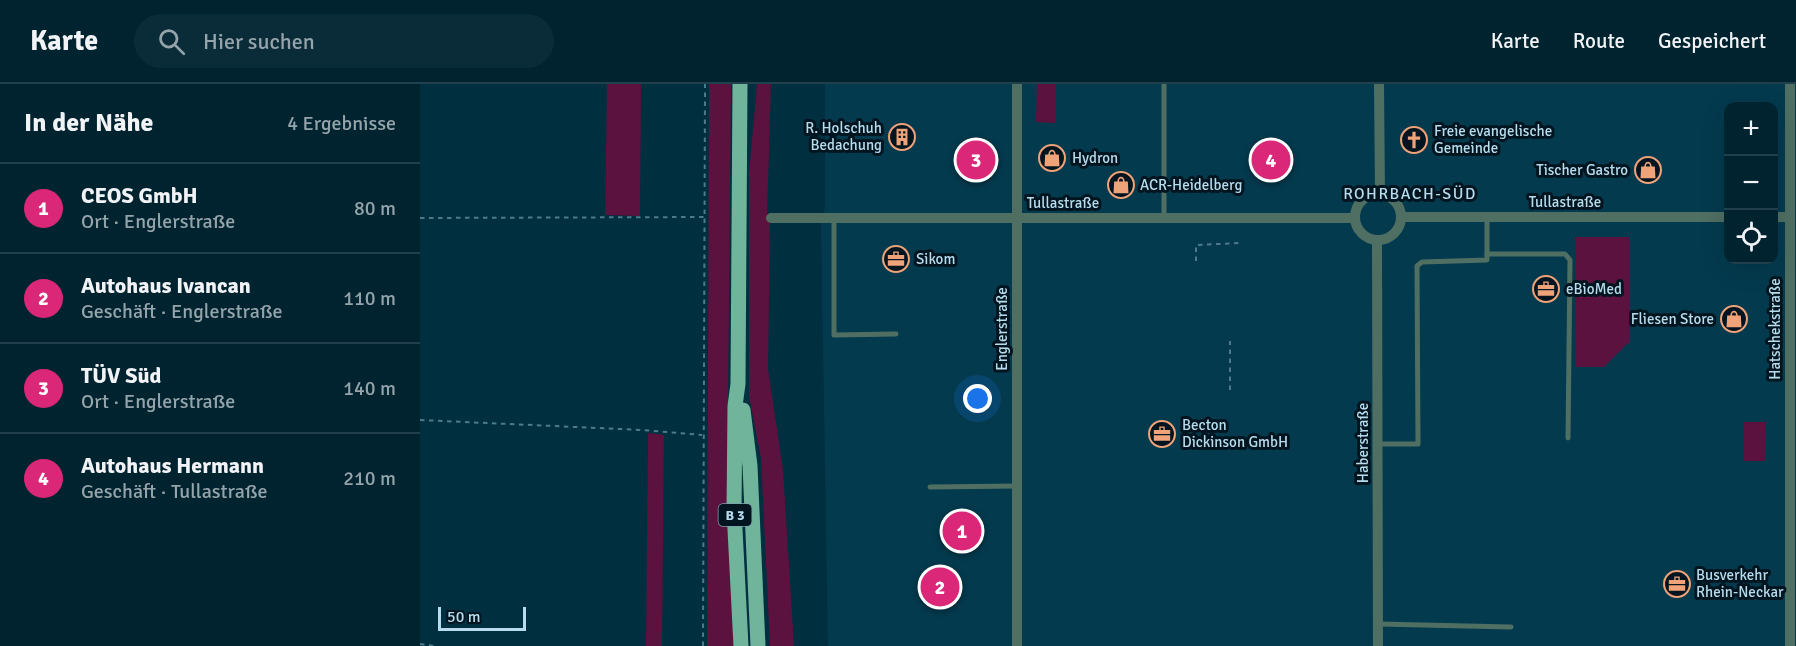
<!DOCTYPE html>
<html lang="de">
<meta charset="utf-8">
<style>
body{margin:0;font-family:Signika,sans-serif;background:#0a2b38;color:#f1f3f6}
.controls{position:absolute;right:18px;top:18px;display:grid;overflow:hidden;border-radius:12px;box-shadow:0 6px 24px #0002}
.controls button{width:54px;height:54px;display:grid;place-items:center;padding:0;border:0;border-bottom:2px solid #22404c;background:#002330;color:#f1f3f6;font:30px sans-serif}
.scale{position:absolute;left:18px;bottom:15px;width:88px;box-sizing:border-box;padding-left:6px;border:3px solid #b6dcee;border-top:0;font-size:16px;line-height:21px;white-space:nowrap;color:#b6dcee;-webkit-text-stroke:4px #00151f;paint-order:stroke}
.you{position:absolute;left:558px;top:315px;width:21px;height:21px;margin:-15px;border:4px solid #fff;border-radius:50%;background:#1a73e8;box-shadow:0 0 0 9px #1a73e833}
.badge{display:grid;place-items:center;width:39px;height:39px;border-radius:50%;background:#db2777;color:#fff;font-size:20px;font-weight:700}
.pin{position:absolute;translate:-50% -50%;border:3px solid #fff;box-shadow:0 2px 6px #0006}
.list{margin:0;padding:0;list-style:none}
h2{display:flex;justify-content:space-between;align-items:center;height:78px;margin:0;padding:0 24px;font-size:26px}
h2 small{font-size:20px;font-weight:400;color:#95a4ab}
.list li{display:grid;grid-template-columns:39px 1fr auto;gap:18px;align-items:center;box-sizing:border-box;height:90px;padding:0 24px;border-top:2px solid #22404c}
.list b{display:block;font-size:22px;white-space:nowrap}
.list p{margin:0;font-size:20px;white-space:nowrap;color:#95a4ab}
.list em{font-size:20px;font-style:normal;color:#95a4ab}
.icon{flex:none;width:33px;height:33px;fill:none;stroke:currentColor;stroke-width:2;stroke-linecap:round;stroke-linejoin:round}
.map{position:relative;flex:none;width:1376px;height:562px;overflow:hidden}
header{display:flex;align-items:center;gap:36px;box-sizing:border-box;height:84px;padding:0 30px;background:#002330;border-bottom:2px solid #22404c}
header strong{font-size:28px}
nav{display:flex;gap:33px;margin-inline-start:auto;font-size:21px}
.search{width:420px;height:54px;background:#0a2b38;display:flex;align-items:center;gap:15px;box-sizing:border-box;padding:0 21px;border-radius:33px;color:#95a4ab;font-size:22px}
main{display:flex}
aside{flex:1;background:#002330}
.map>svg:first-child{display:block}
.built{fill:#043a4e;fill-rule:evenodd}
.green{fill:#5b123e}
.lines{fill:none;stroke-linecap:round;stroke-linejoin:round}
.path{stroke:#4f7a8c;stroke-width:2;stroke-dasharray:4.5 4.5;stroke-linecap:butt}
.lane{stroke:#4f6f63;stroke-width:5}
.street{stroke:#4f6f63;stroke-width:10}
.primary{stroke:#6fb49b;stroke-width:15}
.labels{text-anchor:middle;stroke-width:6;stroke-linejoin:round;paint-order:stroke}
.shield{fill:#00151f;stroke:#7fa0b0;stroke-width:1.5}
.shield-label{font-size:14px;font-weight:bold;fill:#b6dcee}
.poi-label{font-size:15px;fill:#b6dcee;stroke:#00151f;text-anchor:start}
.street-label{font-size:15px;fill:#b6dcee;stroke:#00151f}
.neighbourhood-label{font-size:16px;letter-spacing:1.5px;fill:#b6dcee;stroke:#00151f}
</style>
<header>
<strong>Karte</strong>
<div class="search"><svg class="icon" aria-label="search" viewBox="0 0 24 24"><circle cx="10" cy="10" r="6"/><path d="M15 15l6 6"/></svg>Hier suchen</div>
<nav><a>Karte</a><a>Route</a><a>Gespeichert</a></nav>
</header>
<main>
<aside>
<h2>In der Nähe<small>4 Ergebnisse</small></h2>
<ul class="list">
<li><span class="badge">1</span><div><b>CEOS GmbH</b><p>Ort · Englerstraße</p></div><em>80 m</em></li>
<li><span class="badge">2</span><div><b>Autohaus Ivancan</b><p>Geschäft · Englerstraße</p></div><em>110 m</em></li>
<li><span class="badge">3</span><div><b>TÜV Süd</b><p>Ort · Englerstraße</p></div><em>140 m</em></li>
<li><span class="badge">4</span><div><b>Autohaus Hermann</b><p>Geschäft · Tullastraße</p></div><em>210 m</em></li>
</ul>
</aside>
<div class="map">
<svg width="1376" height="562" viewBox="0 0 1376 562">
<rect width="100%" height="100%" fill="#002f40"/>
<!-- built -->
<path class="built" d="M405 0H1376V562H408L401 141 405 123ZM1308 22H1354V176H1308Z"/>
<!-- green -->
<g class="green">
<path d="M187 0H221L220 132 185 131Z"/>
<path d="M289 0H311L307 427 314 562H287Z"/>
<path d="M337 0H351L347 131 350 138 348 285 363 386 374 562H350L341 374 329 312V90Z"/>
<path d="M617 0H636V39L616 38Z"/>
<path d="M1155 153H1209V258L1184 283H1156Z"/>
<path d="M1324 338H1346L1345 377H1324Z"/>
<path d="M228 349 244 351 242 562H226Z"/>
</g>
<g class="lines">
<!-- path -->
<g class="path">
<path d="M0 134 286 133"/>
<path d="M776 177V161L820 159"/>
<path d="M810 306V257"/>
<path d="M0 336 222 346 282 351"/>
<path d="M0 560 14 562"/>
<path d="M283 562 285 0"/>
</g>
<!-- lane -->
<g class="lane">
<path d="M744 133V0"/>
<path d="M414 134V251L476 250"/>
<path d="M1067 170H1145L1150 176 1148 354"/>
<path d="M958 360H998L997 182 1002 178 1067 176V133"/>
<path d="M510 403 597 402"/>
<path d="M958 540 1091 543"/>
</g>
<!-- street -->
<g class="street">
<path d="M959 0 960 110"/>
<path d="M1370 0V562"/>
<circle cx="958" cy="133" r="23"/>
<path d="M981 133H1308"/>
<path d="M1354 133H1370"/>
<path d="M351 134H935"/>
<path d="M957 156 958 562"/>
<path d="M597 562V0"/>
</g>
<!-- primary -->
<g class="primary">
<path d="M320 0 318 300 315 322 314 426 321 562"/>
<path d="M323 326 330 382 338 562"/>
</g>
</g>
<!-- icons -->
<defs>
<symbol id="building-ring" viewBox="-11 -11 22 22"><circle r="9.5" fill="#00151f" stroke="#f0a279" stroke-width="1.5"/><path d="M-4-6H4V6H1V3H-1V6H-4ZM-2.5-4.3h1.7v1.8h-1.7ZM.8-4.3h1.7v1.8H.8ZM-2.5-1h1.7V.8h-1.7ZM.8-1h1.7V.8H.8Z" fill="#f0a279"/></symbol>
<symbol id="church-ring" viewBox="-11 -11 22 22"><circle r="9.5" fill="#00151f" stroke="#f0a279" stroke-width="1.5"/><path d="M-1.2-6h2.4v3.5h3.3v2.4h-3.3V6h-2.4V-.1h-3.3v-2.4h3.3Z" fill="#f0a279"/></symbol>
<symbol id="shop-ring" viewBox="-11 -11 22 22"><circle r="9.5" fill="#00151f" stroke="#f0a279" stroke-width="1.5"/><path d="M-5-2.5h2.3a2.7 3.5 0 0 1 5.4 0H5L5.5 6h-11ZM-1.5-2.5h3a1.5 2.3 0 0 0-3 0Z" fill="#f0a279"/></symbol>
<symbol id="office-ring" viewBox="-11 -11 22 22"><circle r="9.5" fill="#00151f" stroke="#f0a279" stroke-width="1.5"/><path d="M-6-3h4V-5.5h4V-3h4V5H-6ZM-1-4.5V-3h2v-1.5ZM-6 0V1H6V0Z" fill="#f0a279"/></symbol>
</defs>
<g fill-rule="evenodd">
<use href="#building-ring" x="467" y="38" width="30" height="30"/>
<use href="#church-ring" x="979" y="41" width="30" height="30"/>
<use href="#shop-ring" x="617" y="59" width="30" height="30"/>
<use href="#shop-ring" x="1213" y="71" width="30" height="30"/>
<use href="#shop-ring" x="686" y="86" width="30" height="30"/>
<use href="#office-ring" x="461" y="160" width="30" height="30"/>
<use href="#office-ring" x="1111" y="190" width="30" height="30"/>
<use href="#shop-ring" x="1299" y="220" width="30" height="30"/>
<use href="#office-ring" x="727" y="335" width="30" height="30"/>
<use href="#office-ring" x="1242" y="485" width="30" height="30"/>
</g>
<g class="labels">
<!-- shield labels -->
<rect class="shield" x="298.5" y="420" width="33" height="22" rx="4.5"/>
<g class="shield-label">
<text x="315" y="436">B 3</text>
</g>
<!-- poi labels -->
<g class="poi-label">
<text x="462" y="49" text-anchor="end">R. Holschuh<tspan x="462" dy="17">Bedachung</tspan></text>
<text x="1014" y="52">Freie evangelische<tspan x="1014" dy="17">Gemeinde</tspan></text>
<text x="652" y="79">Hydron</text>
<text x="1208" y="91" text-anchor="end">Tischer Gastro</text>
<text x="720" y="106">ACR-Heidelberg</text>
<text x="496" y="180">Sikom</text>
<text x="1146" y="210">eBioMed</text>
<text x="1294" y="240" text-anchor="end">Fliesen Store</text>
<text x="762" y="346">Becton<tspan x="762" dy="17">Dickinson GmbH</tspan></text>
<text x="1276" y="496">Busverkehr<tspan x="1276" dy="17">Rhein-Neckar</tspan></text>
</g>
<!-- street labels -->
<g class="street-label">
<text x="1145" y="123">Tullastraße</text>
<text x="643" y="124">Tullastraße</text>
<text transform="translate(582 245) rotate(-90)" y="5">Englerstraße</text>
<text transform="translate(1355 245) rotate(-90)" y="5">Hatschekstraße</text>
<text transform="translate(943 359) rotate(-90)" y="5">Haberstraße</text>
</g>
<!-- neighbourhood labels -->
<g class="neighbourhood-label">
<text x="990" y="115">ROHRBACH-SÜD</text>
</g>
</g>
</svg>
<div class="controls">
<button>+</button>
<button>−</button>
<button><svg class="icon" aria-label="locate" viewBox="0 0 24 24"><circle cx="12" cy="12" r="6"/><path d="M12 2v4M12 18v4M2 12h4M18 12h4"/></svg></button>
</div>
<div class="scale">50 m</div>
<div class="you"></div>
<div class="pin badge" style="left:542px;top:447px">1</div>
<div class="pin badge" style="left:520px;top:503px">2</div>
<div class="pin badge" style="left:556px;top:76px">3</div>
<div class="pin badge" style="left:851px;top:76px">4</div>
</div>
</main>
